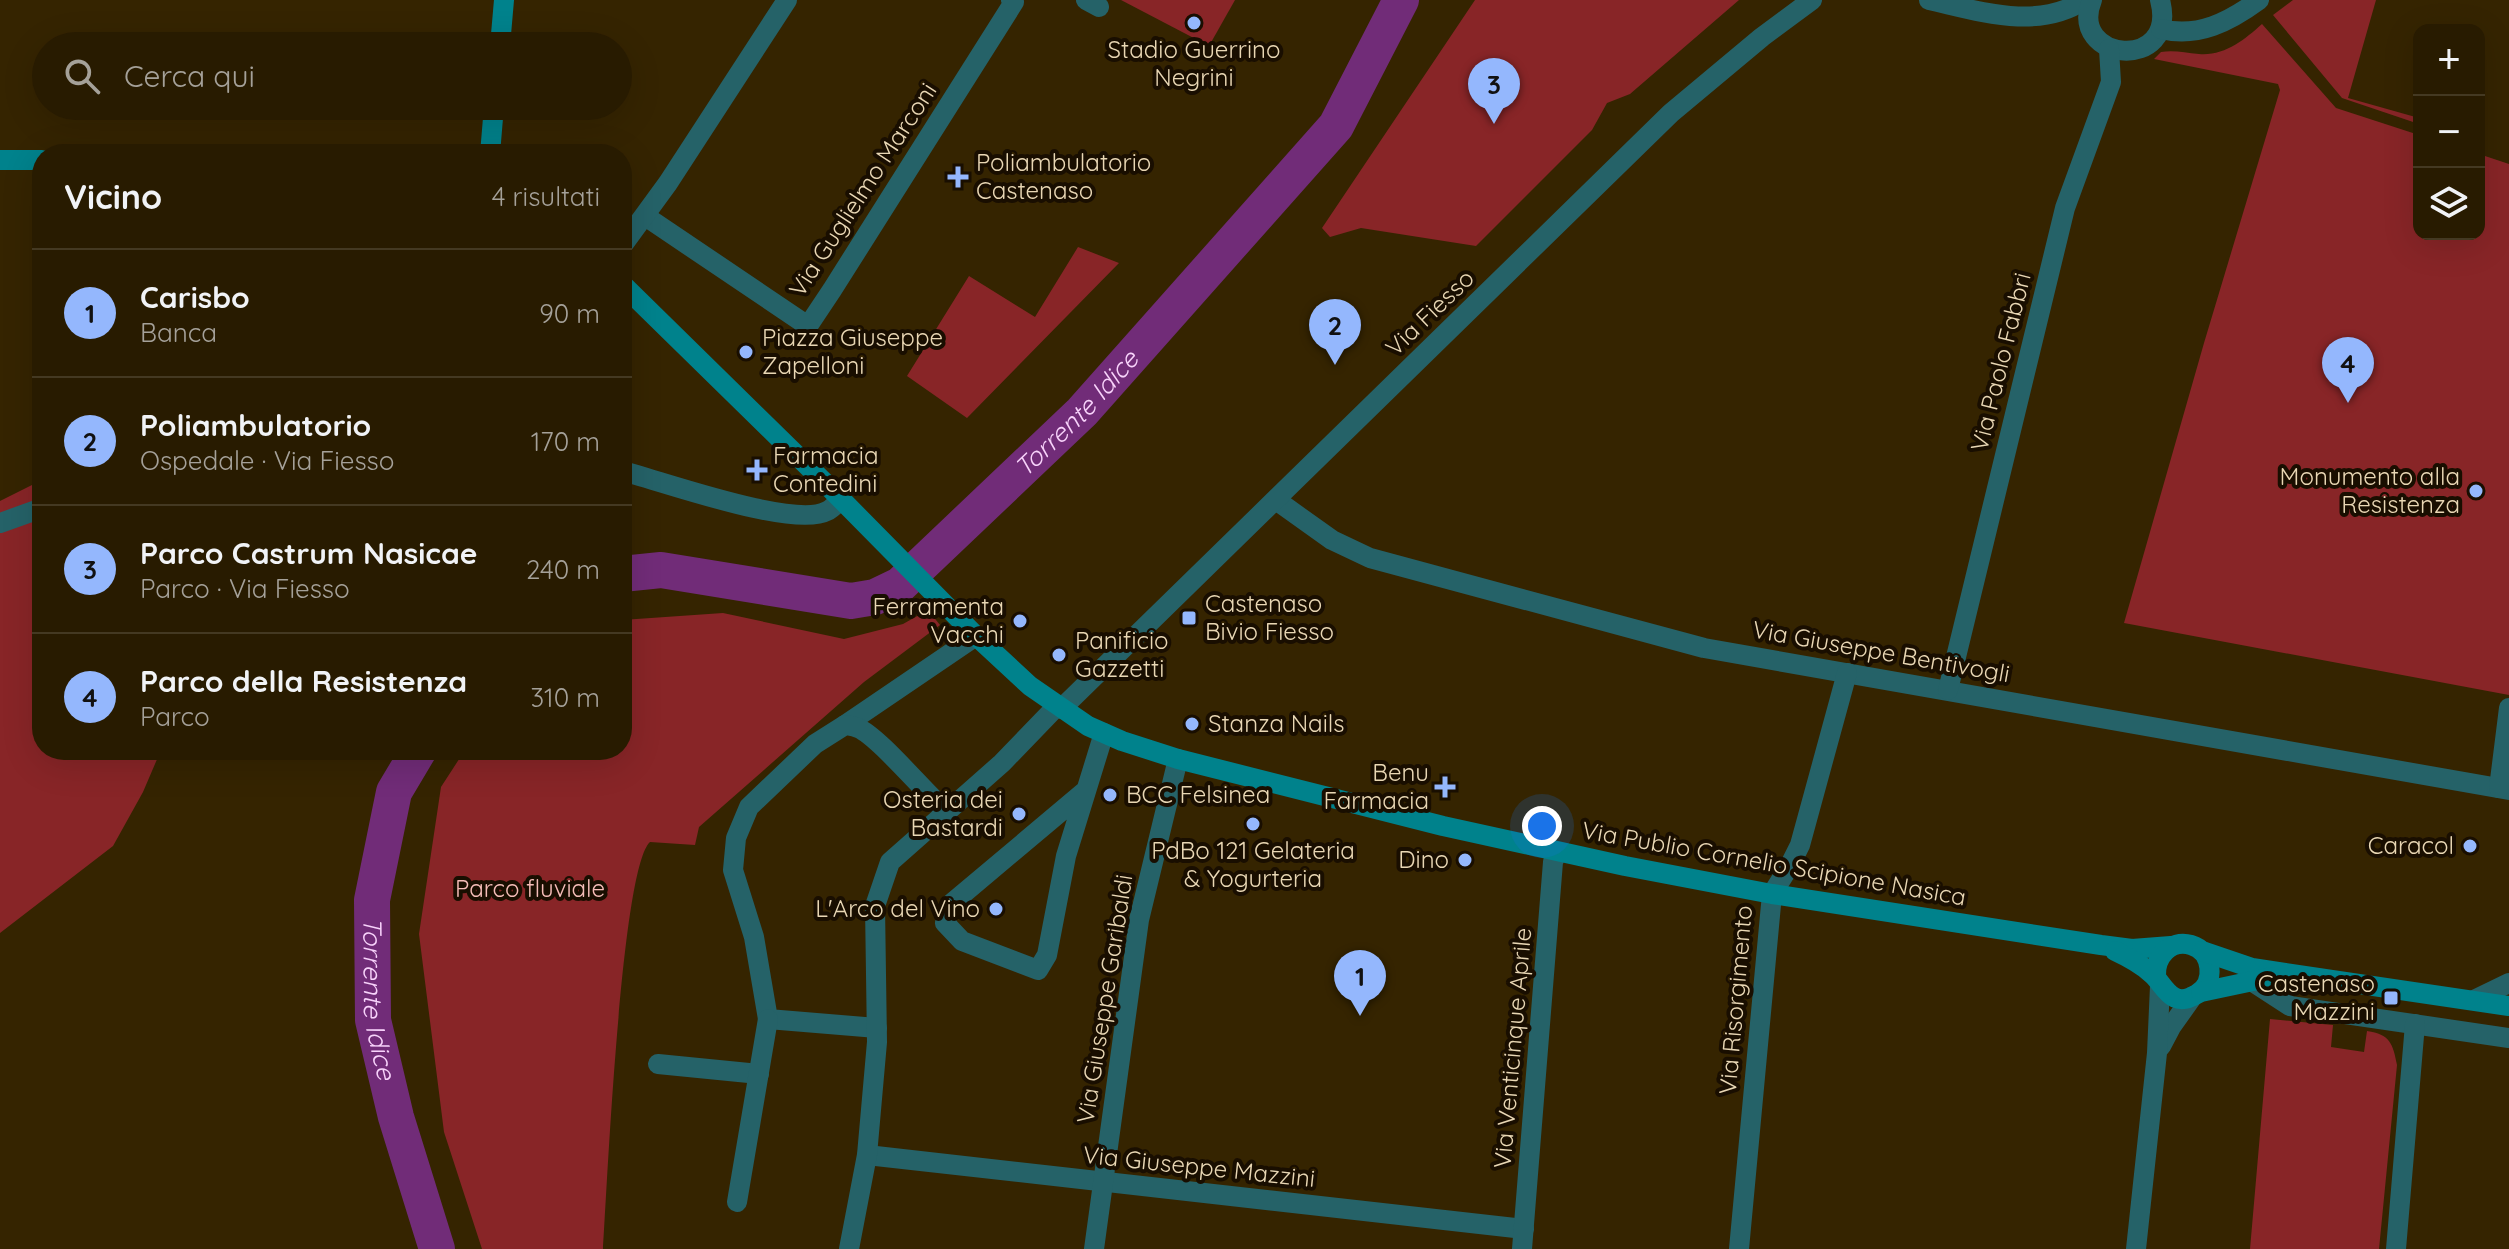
<!DOCTYPE html>
<html lang="it">
<meta charset="utf-8">
<style>
body{margin:0;font-family:Quicksand,sans-serif;background:#30240a;color:#f1f3f6}
.controls{position:absolute;right:24px;top:24px;display:grid;overflow:hidden;border-radius:16px;box-shadow:0 8px 32px #0002}
.controls button{width:72px;height:72px;display:grid;place-items:center;padding:0;border:0;border-bottom:2px solid #443922;background:#281b00;color:#f1f3f6;font:40px sans-serif}
.you{position:absolute;left:1542px;top:826px;width:28px;height:28px;margin:-20px;border:6px solid #fff;border-radius:50%;background:#1a73e8;box-shadow:0 0 0 12px #1a73e833}
.badge{display:grid;place-items:center;width:52px;height:52px;border-radius:50%;background:#94b7fd;color:#111;font-size:26px;font-weight:700}
.pin{position:absolute;translate:-50% -66px;filter:drop-shadow(0 2px 4px #0008)}
.pin::after{content:'';position:absolute;top:42px;width:28px;height:24px;background:inherit;clip-path:polygon(0 0,100% 0,50% 100%)}
.list{margin:0;padding:0;list-style:none}
h2{display:flex;justify-content:space-between;align-items:center;height:104px;margin:0;padding:0 32px;font-size:34px}
h2 small{font-size:26px;font-weight:400;color:#a5a199}
.list li{display:grid;grid-template-columns:52px 1fr auto;gap:24px;align-items:center;box-sizing:border-box;height:128px;padding:0 32px;border-top:2px solid #443922}
.list b{display:block;font-size:30px;white-space:nowrap}
.list p{margin:0;font-size:26px;white-space:nowrap;color:#a5a199}
.list em{font-size:26px;font-style:normal;color:#a5a199}
.icon{flex:none;width:44px;height:44px;fill:none;stroke:currentColor;stroke-width:2;stroke-linecap:round;stroke-linejoin:round}
.map{position:relative;flex:none;width:2509px;height:1249px;overflow:hidden}
.search{position:absolute;background:#281b00;box-shadow:0 8px 32px #0002;left:32px;top:32px;width:600px;height:88px;display:flex;align-items:center;gap:20px;box-sizing:border-box;padding:0 28px;border-radius:44px;color:#a5a199;font-size:30px}
.panel{position:absolute;background:#281b00;box-shadow:0 8px 32px #0002;left:32px;top:144px;width:600px;height:616px;border-radius:32px}
.map>svg:first-child{display:block}
.green{fill:#882527}
.lines{fill:none;stroke-linecap:round;stroke-linejoin:round}
.river{stroke:#712c78;stroke-width:36}
.street{stroke:#256268;stroke-width:20}
.secondary{stroke:#00828c;stroke-width:20}
.poi-dot{fill:#94b7fd;stroke:#190e00;stroke-width:3}
.labels{text-anchor:middle;stroke-width:8;stroke-linejoin:round;paint-order:stroke}
.poi-label{font-size:24px;fill:#e9d7b4;stroke:#190e00;text-anchor:end}
.street-label{font-size:24px;fill:#e9d7b4;stroke:#190e00}
.park-label{font-size:24px;fill:#f6bdb8;stroke:#190e00}
.water-label{font-size:26px;font-style:italic;fill:#f8d3fb;stroke:#190e00}
</style>
<div class="map">
<svg width="2509" height="1249" viewBox="0 0 2509 1249">
<rect width="100%" height="100%" fill="#352400"/>
<!-- green -->
<g class="green">
<path d="M1121 0H1235L1209 46Z"/>
<path d="M1475 0H1739L1630 94 1607 103 1592 130 1476 246 1361 228 1330 237 1322 228Z"/>
<path d="M2293 0H2376L2348 98 2419 118V124L2342 98 2273 15Z"/>
<path d="M2262 24 2336 108 2419 135V234H2479V154L2509 164V695L2124 623 2204 343 2280 90 2278 84 2154 59 2161 52C2175 50 2185 53 2199 54 2225 56 2244 40 2262 24Z"/>
<path d="M1078 247 1119 263 967 418 907 376 969 276 1035 317Z"/>
<path d="M42 480V750H161L143 792 113 846 0 933V501Z"/>
<path d="M928 610 940 625 864 682 699 827 695 845 650 842C621 868 607 1191 603 1249H482L444 1132 419 934 441 787 465 750H622V620L723 613 844 639 903 624Z"/>
<path d="M2270 1019 2333 1025 2331 1047 2364 1052 2367 1031C2390 1034 2393 1044 2397 1065L2379 1249H2250Z"/>
</g>
<g class="lines">
<!-- river -->
<g class="river">
<path id="s1" d="M622 574 661 570 851 601 875 597 900 585 1082 412 1336 126 1401 0"/>
<path id="s2" d="M419 750 394 792 372 900 373 1020 396 1117 437 1249"/>
</g>
<!-- street -->
<g class="street">
<path d="M1086 0 1099 7"/>
<path d="M1929 0C1979 11 2038 31 2084 0"/>
<path d="M2092 0C2067 62 2179 73 2160 0"/>
<path d="M2161 29C2198 38 2229 22 2259 0"/>
<path d="M645 216 808 326 832 290 1014 2 1011 0"/>
<path d="M622 246 668 183 787 0"/>
<path d="M622 471C662 481 794 529 827 511 832 509 837 503 841 499"/>
<path d="M1276 500 1332 540 1370 558 1704 648 2509 790"/>
<path d="M0 523 42 508"/>
<path d="M1948 690 2065 208 2111 82 2109 49"/>
<path d="M1061 709 1671 113 1762 37 1812 0"/>
<path d="M845 725 976 636"/>
<path d="M2499 788 2509 708"/>
<path d="M1084 792 952 903 945 923 962 941 1038 970 1047 955 1066 856 1104 733"/>
<path d="M2250 980 2290 1006 2509 1038"/>
<path d="M2474 1000 2509 983"/>
<path d="M877 1028 768 1019 754 937 733 870 736 838 749 807 815 744 845 725C850 726 854 726 858 728 878 736 926 794 947 812"/>
<path d="M2161 1046 2171 1027 2193 996"/>
<path d="M658 1064 759 1074"/>
<path d="M867 1155 1524 1229"/>
<path d="M737 1202 768 1019"/>
<path d="M849 1249 867 1155 877 1042 875 906 890 862 1002 763 1057 706"/>
<path d="M1094 1249 1139 920 1178 759"/>
<path d="M1522 1249 1553 862 1557 852"/>
<path d="M1739 1249 1772 894 1789 867 1800 845 1847 673"/>
<path d="M2136 1249 2157 1053 2160 986"/>
<path d="M2396 1249 2415 1024"/>
</g>
<!-- secondary -->
<g class="secondary">
<path d="M500 46 504 0"/>
<path d="M490 154 494 106"/>
<path d="M0 160H42"/>
<path d="M622 284 825 483 976 636 1030 686 1088 726 1122 741 1178 759 1443 826 1625 866 1772 894 2101 945 2132 949 2171 946"/>
<path d="M2115 951C2128 957 2141 964 2152 974 2165 985 2171 1010 2197 994 2216 983 2213 951 2191 945 2170 939 2155 957 2156 976"/>
<path d="M2202 951 2252 968 2509 1006"/>
<path d="M2201 992 2272 977"/>
</g>
</g>
<!-- markers -->
<g class="poi-dot">
<circle cx="1194" cy="23" r="8"/>
<path d="M954 165h8v8h8v8h-8v8h-8v-8h-8v-8h8z"/>
<circle cx="746" cy="352" r="8"/>
<path d="M753 458h8v8h8v8h-8v8h-8v-8h-8v-8h8z"/>
<circle cx="2476" cy="491" r="8"/>
<rect x="1181" y="610" width="16" height="16" rx="4"/>
<circle cx="1020" cy="621" r="8"/>
<circle cx="1059" cy="655" r="8"/>
<circle cx="1192" cy="724" r="8"/>
<path d="M1441 775h8v8h8v8h-8v8h-8v-8h-8v-8h8z"/>
<circle cx="1110" cy="795" r="8"/>
<circle cx="1019" cy="814" r="8"/>
<circle cx="1253" cy="824" r="8"/>
<circle cx="2470" cy="846" r="8"/>
<circle cx="1465" cy="860" r="8"/>
<circle cx="996" cy="909" r="8"/>
<rect x="2383" y="990" width="16" height="16" rx="4"/>
</g>
<g class="labels">
<!-- poi labels -->
<g class="poi-label">
<text x="1194" y="58" text-anchor="middle">Stadio Guerrino<tspan x="1194" dy="28">Negrini</tspan></text>
<text x="976" y="171" text-anchor="start">Poliambulatorio<tspan x="976" dy="28">Castenaso</tspan></text>
<text x="762" y="346" text-anchor="start">Piazza Giuseppe<tspan x="762" dy="28">Zapelloni</tspan></text>
<text x="773" y="464" text-anchor="start">Farmacia<tspan x="773" dy="28">Contedini</tspan></text>
<text x="2460" y="485">Monumento alla<tspan x="2460" dy="28">Resistenza</tspan></text>
<text x="1205" y="612" text-anchor="start">Castenaso<tspan x="1205" dy="28">Bivio Fiesso</tspan></text>
<text x="1004" y="615">Ferramenta<tspan x="1004" dy="28">Vacchi</tspan></text>
<text x="1075" y="649" text-anchor="start">Panificio<tspan x="1075" dy="28">Gazzetti</tspan></text>
<text x="1208" y="732" text-anchor="start">Stanza Nails</text>
<text x="1429" y="781">Benu<tspan x="1429" dy="28">Farmacia</tspan></text>
<text x="1126" y="803" text-anchor="start">BCC Felsinea</text>
<text x="1003" y="808">Osteria dei<tspan x="1003" dy="28">Bastardi</tspan></text>
<text x="2454" y="854">Caracol</text>
<text x="1253" y="859" text-anchor="middle">PdBo 121 Gelateria<tspan x="1253" dy="28">&amp; Yogurteria</tspan></text>
<text x="1449" y="868">Dino</text>
<text x="980" y="917">L'Arco del Vino</text>
<text x="2375" y="992">Castenaso<tspan x="2375" dy="28">Mazzini</tspan></text>
</g>
<!-- street labels -->
<g class="street-label">
<text transform="translate(863 190) rotate(-57)" y="8">Via Guglielmo Marconi</text>
<text transform="translate(1430 313) rotate(-44)" y="8">Via Fiesso</text>
<text transform="translate(2001 362) rotate(-76)" y="8">Via Paolo Fabbri</text>
<text transform="translate(1881 652) rotate(10)" y="8">Via Giuseppe Bentivogli</text>
<text transform="translate(1774 864) rotate(10)" y="8">Via Publio Cornelio Scipione Nasica</text>
<text transform="translate(1105 999) rotate(-81)" y="8">Via Giuseppe Garibaldi</text>
<text transform="translate(1736 1000) rotate(-85)" y="8">Via Risorgimento</text>
<text transform="translate(1513 1048) rotate(-85)" y="8">Via Venticinque Aprile</text>
<text transform="translate(1199 1167) rotate(6)" y="8">Via Giuseppe Mazzini</text>
</g>
<!-- park labels -->
<g class="park-label">
<text x="530" y="897">Parco fluviale</text>
</g>
<!-- water labels -->
<g class="water-label">
<text dy="9" stroke="none"><textPath href="#s1" startOffset="530">Torrente Idice</textPath></text>
<text dy="9" stroke="none"><textPath href="#s2" startOffset="258">Torrente Idice</textPath></text>
</g>
</g>
</svg>
<div class="controls">
<button>+</button>
<button>−</button>
<button><svg class="icon" aria-label="layers" viewBox="0 0 24 24"><path d="M12 4l9 5-9 5-9-5zM3 14l9 5 9-5"/></svg></button>
</div>
<div class="you"></div>
<div class="pin badge" style="left:1360px;top:1016px">1</div>
<div class="pin badge" style="left:1335px;top:365px">2</div>
<div class="pin badge" style="left:1494px;top:124px">3</div>
<div class="pin badge" style="left:2348px;top:403px">4</div>
<div class="search"><svg class="icon" aria-label="search" viewBox="0 0 24 24"><circle cx="10" cy="10" r="6"/><path d="M15 15l6 6"/></svg>Cerca qui</div>
<section class="panel">
<h2>Vicino<small>4 risultati</small></h2>
<ul class="list">
<li><span class="badge">1</span><div><b>Carisbo</b><p>Banca</p></div><em>90 m</em></li>
<li><span class="badge">2</span><div><b>Poliambulatorio</b><p>Ospedale · Via Fiesso</p></div><em>170 m</em></li>
<li><span class="badge">3</span><div><b>Parco Castrum Nasicae</b><p>Parco · Via Fiesso</p></div><em>240 m</em></li>
<li><span class="badge">4</span><div><b>Parco della Resistenza</b><p>Parco</p></div><em>310 m</em></li>
</ul>
</section>
</div>
